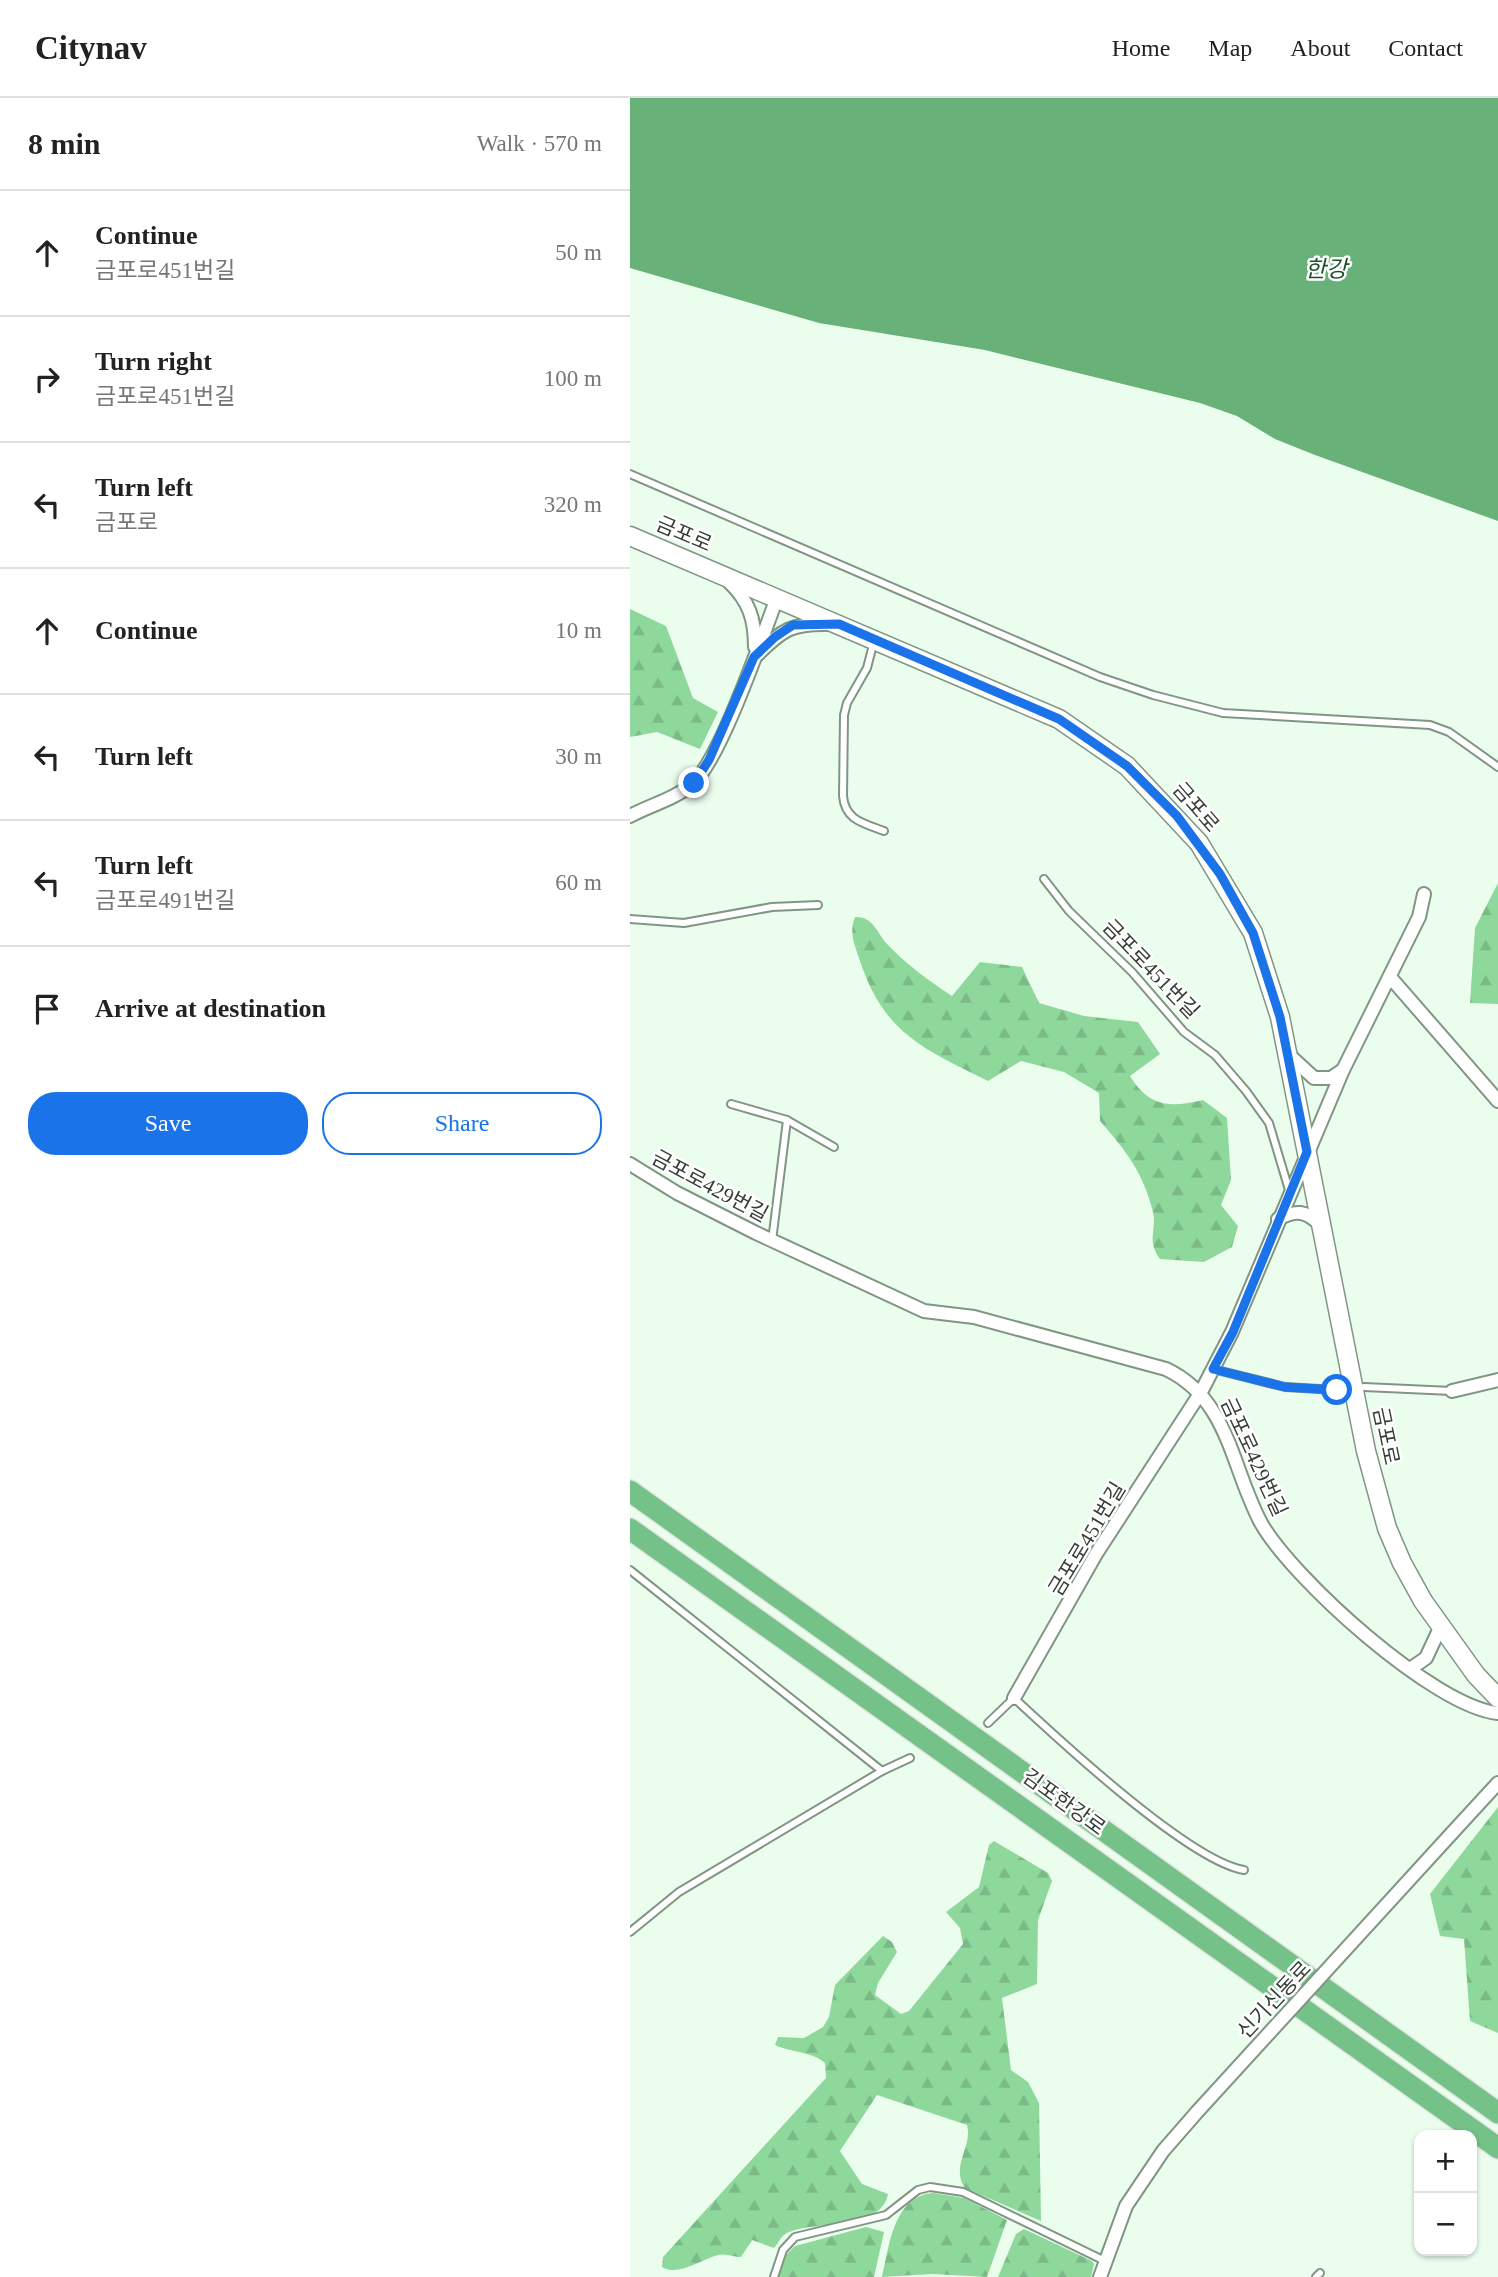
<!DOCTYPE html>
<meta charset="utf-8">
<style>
body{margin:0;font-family:"Times New Roman","Noto Sans KR",serif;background:#f2f2f2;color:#222}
.controls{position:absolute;right:21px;bottom:21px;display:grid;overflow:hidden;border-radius:14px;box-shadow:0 2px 5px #0004}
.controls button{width:63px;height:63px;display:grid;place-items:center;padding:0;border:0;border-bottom:2px solid #e0e0e0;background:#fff;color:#222;font:35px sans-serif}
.stop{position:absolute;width:21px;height:21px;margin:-16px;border:5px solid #1a73e8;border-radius:50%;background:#fff}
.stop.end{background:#1a73e8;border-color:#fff;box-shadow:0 2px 7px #0008}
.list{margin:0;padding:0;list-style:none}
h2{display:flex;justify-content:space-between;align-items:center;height:91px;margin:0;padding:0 28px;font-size:30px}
h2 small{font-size:23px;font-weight:400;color:#767676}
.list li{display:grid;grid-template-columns:46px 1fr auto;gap:21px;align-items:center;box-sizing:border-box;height:126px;padding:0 28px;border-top:2px solid #e0e0e0}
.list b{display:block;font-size:26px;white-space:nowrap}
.list p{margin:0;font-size:23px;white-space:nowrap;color:#767676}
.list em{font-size:23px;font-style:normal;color:#767676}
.actions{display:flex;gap:14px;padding:21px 28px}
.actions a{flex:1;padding:16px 0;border:2px solid #1a73e8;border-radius:28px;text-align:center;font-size:24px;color:#1a73e8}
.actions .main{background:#1a73e8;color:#fff}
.icon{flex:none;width:38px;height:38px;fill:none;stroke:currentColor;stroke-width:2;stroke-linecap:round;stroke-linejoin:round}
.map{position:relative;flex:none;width:868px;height:2179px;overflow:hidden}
header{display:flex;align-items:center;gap:42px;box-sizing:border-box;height:98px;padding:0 35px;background:#fff;border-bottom:2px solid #e0e0e0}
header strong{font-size:33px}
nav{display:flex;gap:38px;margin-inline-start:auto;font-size:24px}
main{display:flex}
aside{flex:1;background:#fff}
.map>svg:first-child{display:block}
.forest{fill:url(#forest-firs)}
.water{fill:#68b178}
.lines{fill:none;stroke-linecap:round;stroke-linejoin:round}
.service-casing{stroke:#809683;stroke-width:10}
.minor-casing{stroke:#809683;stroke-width:16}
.secondary-casing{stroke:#809683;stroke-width:21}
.trunk-casing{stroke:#e3e4e3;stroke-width:24}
.service{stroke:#fff;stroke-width:6}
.minor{stroke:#fff;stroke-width:12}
.secondary{stroke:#fff;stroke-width:18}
.trunk{stroke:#74c288;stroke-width:21}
.minor-bridge-casing{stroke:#809683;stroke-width:16;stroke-linecap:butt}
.minor-bridge{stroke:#fff;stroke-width:12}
.route{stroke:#1a73e8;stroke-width:9}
.labels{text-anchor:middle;stroke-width:5;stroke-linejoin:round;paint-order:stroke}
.street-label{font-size:21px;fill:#363f37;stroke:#fff}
.water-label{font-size:23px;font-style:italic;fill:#1b502a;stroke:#fff}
</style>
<header>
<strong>Citynav</strong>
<nav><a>Home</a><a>Map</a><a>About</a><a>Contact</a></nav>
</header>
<main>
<aside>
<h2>8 min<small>Walk · 570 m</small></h2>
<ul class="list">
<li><svg class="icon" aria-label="ahead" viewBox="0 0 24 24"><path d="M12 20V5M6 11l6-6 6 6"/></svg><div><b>Continue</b><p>금포로451번길</p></div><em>50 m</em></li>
<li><svg class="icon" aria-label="right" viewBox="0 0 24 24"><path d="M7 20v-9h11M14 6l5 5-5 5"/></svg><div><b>Turn right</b><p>금포로451번길</p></div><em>100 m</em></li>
<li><svg class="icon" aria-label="left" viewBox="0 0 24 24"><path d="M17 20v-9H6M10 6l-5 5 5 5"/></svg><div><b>Turn left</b><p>금포로</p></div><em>320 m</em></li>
<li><svg class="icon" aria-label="ahead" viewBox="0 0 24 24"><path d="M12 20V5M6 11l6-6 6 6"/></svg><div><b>Continue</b></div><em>10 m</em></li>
<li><svg class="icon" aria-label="left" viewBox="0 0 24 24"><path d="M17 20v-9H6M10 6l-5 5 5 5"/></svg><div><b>Turn left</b></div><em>30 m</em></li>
<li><svg class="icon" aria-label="left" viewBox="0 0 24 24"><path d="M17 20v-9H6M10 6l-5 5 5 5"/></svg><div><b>Turn left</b><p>금포로491번길</p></div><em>60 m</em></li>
<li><svg class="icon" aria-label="arrive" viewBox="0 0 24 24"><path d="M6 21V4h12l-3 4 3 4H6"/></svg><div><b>Arrive at destination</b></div></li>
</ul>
<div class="actions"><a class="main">Save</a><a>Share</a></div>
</aside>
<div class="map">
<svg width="868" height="2179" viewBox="0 0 868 2179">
<defs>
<pattern id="forest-firs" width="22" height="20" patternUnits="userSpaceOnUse" patternTransform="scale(1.75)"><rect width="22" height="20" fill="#8ed89c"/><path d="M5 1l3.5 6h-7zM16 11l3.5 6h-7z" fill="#7bba87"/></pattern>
</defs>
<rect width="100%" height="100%" fill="#ebfeee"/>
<!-- forest -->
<g class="forest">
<path d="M0 511 36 528 63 600 88 614 70 651 27 634 0 639Z"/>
<path d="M868 785V906L840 905 845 830Z"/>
<path d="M225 819C243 818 247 835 257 846 276 866 299 883 322 898L350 864 392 869 409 905 454 918 508 924 530 956 500 978C519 1009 540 1010 573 1002L597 1020 601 1082 591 1107 608 1128 602 1149 574 1164 530 1161C516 1142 527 1133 523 1114 513 1074 496 1053 470 1023L469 995 434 974 391 963 358 983C292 950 253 935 229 860 224 845 219 835 225 819Z"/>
<path d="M868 1709V1935L840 1923 834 1841 810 1838 800 1796Z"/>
<path d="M364 1743 418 1775 422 1783 408 1822 407 1886 372 1900 381 1972 398 1984 409 2005 411 2123 335 2090C320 2068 343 2049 337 2027L247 1997 210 2053 232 2086 258 2096C251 2135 176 2121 154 2137 150 2140 148 2146 144 2150L122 2142 111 2159C104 2159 95 2155 88 2157 70 2162 48 2179 32 2169L33 2159 196 1980 195 1965C181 1953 162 1955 145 1947L148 1939 174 1940 193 1929 199 1919 205 1887 253 1838 262 1844 267 1854 248 1885 245 1897 271 1916 279 1913 333 1846 330 1830 316 1814 349 1789 359 1747Z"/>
<path d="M303 2095 334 2100 377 2122 357 2179 302 2176 252 2179C259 2150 263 2098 303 2095Z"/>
<path d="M236 2129 254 2134 244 2179H148L156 2157 165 2148Z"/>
<path d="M394 2131 462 2163 464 2166 461 2179H368L386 2136Z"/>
</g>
<!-- water -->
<path class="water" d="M0 0H868V423L685 357 645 341 607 318 570 305 355 252 189 225 0 170Z"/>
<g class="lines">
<defs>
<g id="service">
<path d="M0 376 470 579 523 597 593 615 800 627 819 634 868 669"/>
<path d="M244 543 237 570 217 605 214 617 213 698C215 722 233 725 254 733"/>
<path d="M414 781 439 813 502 874 554 934 585 957 616 993 639 1025 659 1092"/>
<path d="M0 821 54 825 142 809 188 807"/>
<path d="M101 1006 157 1022"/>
<path d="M142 1143 157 1022 204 1049"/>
<path d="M583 1271 655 1289 707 1292"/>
<path d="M734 1289 822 1293"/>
<path d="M0 1472 252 1673"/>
<path d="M358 1625 384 1600C428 1641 559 1763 614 1772"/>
<path d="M0 1834 49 1794 252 1673 280 1660"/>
<path d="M144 2179 153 2152 165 2139 256 2117 288 2092 300 2089 333 2094 475 2163"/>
<path d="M686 2179 690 2175"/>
</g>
<g id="minor">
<path d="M99 484C119 503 125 521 125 549"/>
<path d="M127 557C153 531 162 525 199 526"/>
<path d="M0 718C20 707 45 701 62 686 90 663 132 539 147 500"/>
<path d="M760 879 868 1003"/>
<path d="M659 957 684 980H701L713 972"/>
<path d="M0 1066 47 1095 126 1135 294 1213 344 1219 536 1271C599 1301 601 1369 631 1425 662 1480 804 1609 868 1615"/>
<path d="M648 1121C666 1112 676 1112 690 1127"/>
<path d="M822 1293 868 1282"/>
<path d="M780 1571 796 1560 810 1530"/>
<path d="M384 1600 466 1456 571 1294 602 1234 713 972 789 819 794 796"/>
<path d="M822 1735 868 1685"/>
<path d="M470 2179 496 2108 533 2053 567 2014"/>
</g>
<path id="secondary" d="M0 438 429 621 497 668 569 745 623 835 650 919 736 1353 757 1430 772 1465 793 1503 846 1577 868 1600"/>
<g id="trunk">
<path d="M0 1393 868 2015"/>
<path d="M0 1431 868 2050"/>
</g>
</defs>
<!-- service casing -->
<use href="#service" class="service-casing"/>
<!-- minor casing -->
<use href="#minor" class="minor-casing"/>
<!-- secondary casing -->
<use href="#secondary" class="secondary-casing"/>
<!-- trunk casing -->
<use href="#trunk" class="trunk-casing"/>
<!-- service -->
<use href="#service" class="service"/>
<!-- minor -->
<use href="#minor" class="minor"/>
<!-- secondary -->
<use href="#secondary" class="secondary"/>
<!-- trunk -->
<use href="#trunk" class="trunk"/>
<defs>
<path id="minor-bridge" d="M567 2014 822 1735"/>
</defs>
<!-- minor-bridge casing -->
<use href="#minor-bridge" class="minor-bridge-casing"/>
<!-- minor-bridge -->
<use href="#minor-bridge" class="minor-bridge"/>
</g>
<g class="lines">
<!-- route -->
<path class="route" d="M64 685 79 662 124 559 145 539 163 527 209 526 429 621 497 668 547 718 590 776 623 835 650 919 677 1054 603 1234 583 1271 655 1289 707 1292"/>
</g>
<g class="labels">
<!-- street labels -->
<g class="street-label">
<text transform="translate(54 436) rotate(23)" y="7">금포로</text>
<text transform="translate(566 709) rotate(49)" y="7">금포로</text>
<text transform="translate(521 871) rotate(46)" y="7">금포로451번길</text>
<text transform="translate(80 1088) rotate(28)" y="7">금포로429번길</text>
<text transform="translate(756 1338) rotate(78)" y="7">금포로</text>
<text transform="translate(624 1359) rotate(65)" y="7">금포로429번길</text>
<text transform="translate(457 1441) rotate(-59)" y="7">금포로451번길</text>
<text transform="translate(434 1704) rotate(36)" y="7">김포한강로</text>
<text transform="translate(644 1902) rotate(-47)" y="7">신기신동로</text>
</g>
<!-- water labels -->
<g class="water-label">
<text x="696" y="179">한강</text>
</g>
</g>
</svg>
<div class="controls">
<button>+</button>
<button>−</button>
</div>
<div class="stop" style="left:707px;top:1292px"></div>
<div class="stop end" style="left:64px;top:685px"></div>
</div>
</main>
